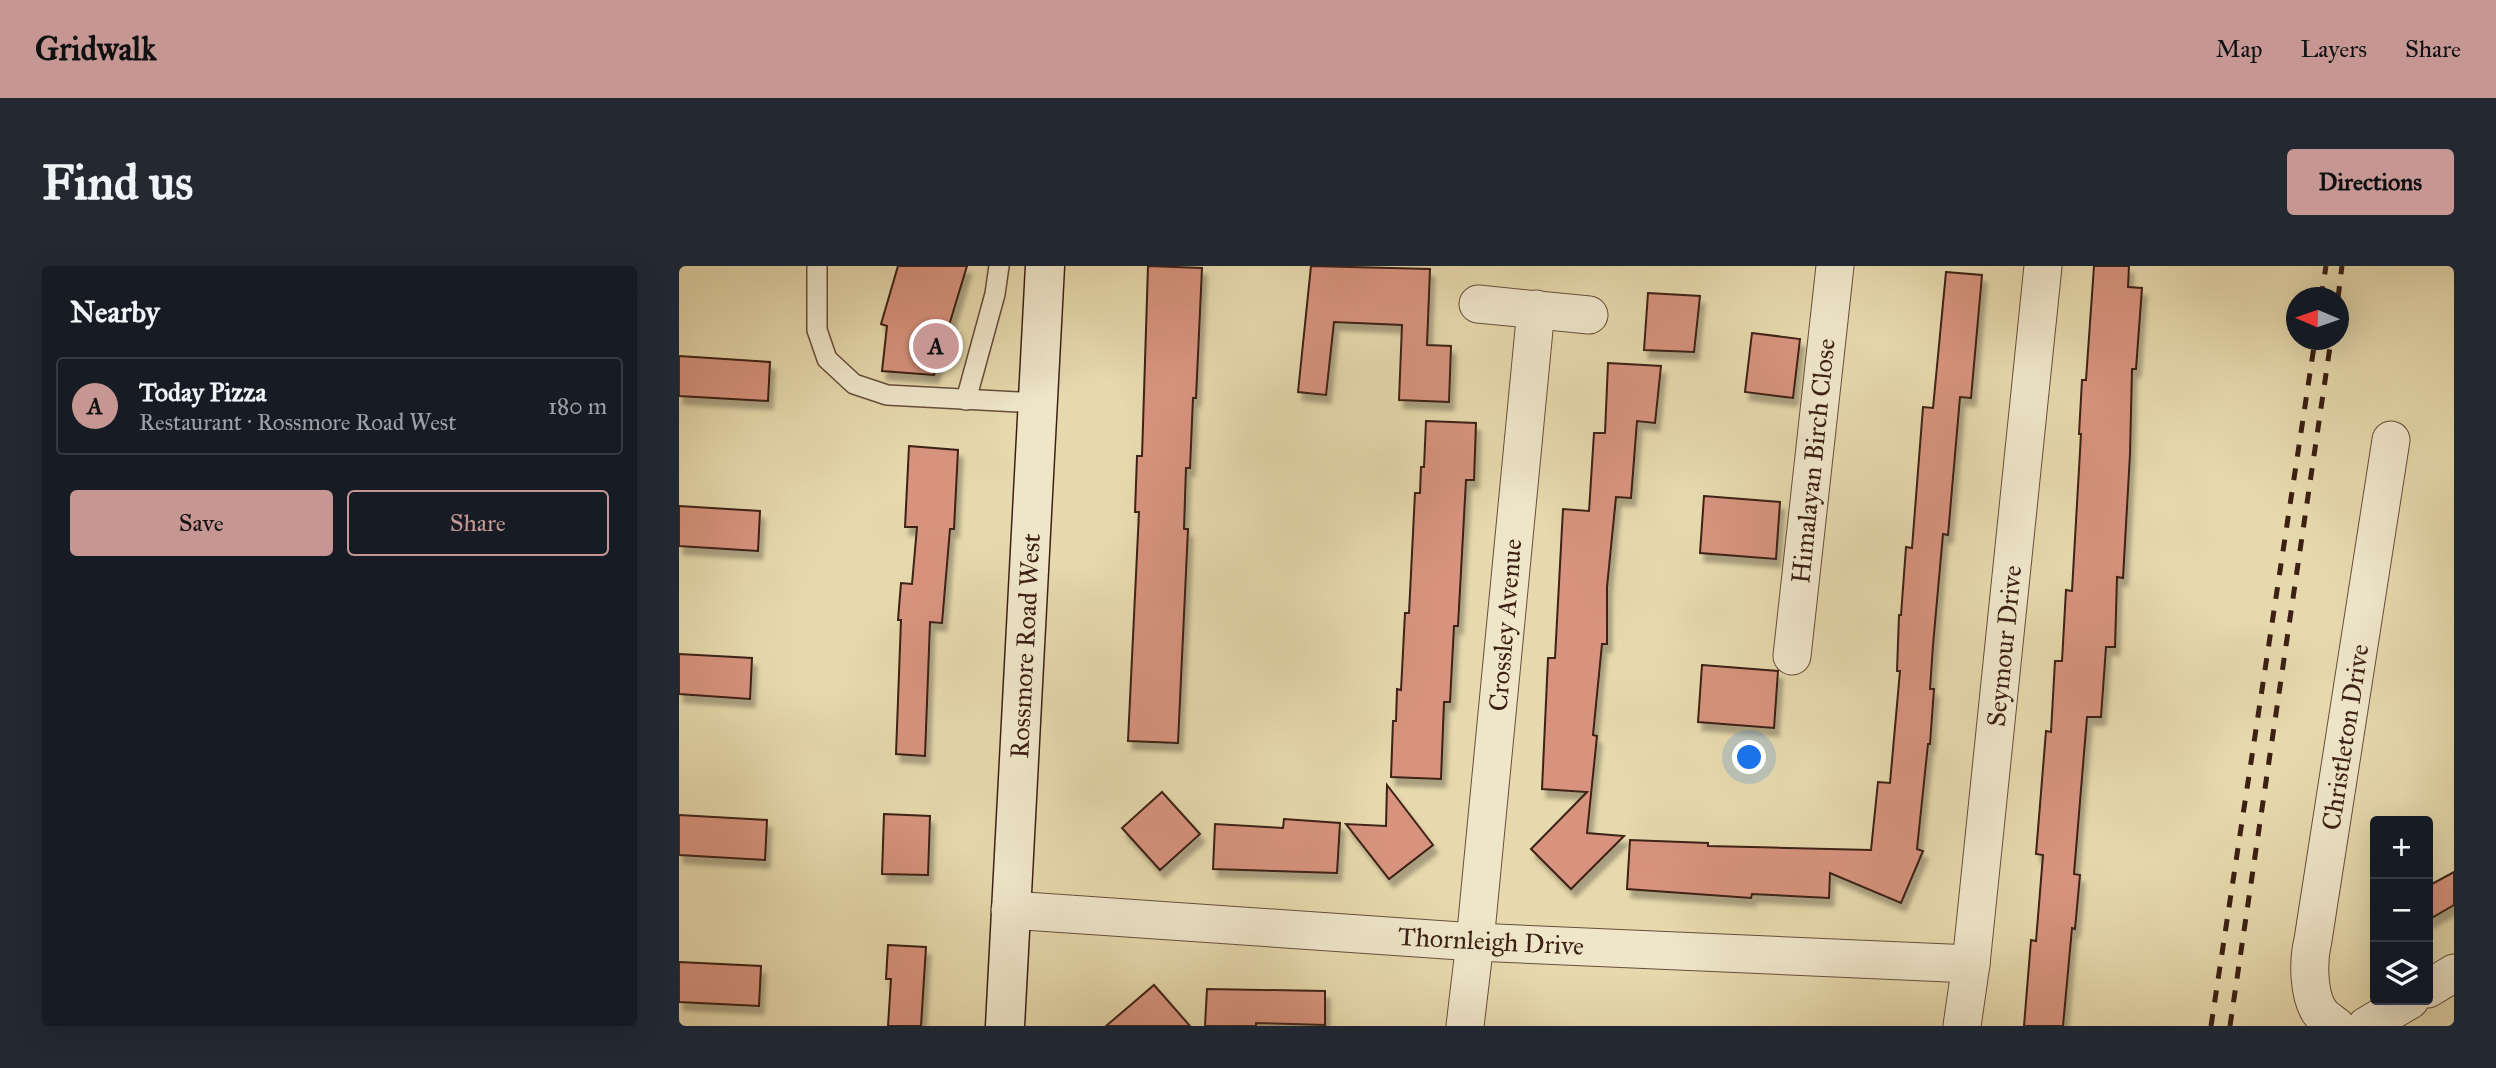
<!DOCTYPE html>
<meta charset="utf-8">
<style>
body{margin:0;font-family:"IM FELL Great Primer",serif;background:#242831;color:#f1f3f6}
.controls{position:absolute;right:21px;bottom:21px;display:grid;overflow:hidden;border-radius:7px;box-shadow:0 7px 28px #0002}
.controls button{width:63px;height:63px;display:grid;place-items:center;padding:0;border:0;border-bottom:2px solid #363941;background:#171b24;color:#f1f3f6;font:35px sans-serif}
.compass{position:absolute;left:1607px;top:21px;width:63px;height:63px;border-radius:50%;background:#171b24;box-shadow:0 7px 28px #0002;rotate:272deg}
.you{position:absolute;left:1071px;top:492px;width:24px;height:24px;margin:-18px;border:5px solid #fff;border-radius:50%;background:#1a73e8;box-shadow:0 0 0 10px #1a73e833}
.badge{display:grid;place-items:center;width:46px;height:46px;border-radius:50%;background:#c59692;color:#111;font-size:23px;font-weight:700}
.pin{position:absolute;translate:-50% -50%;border:4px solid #fff;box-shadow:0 2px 7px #0006}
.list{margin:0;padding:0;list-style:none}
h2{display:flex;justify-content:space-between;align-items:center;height:91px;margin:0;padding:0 28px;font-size:30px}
h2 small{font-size:23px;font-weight:400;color:#9ea1a6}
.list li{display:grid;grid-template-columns:46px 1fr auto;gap:21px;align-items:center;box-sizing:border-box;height:98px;margin:0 14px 14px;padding:0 14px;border:2px solid #363941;border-radius:7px}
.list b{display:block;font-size:26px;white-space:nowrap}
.list p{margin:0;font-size:23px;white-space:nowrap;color:#9ea1a6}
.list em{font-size:23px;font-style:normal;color:#9ea1a6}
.actions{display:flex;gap:14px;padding:21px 28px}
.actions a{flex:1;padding:16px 0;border:2px solid #c59692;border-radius:7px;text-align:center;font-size:24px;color:#c59692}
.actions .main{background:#c59692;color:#111}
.icon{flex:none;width:38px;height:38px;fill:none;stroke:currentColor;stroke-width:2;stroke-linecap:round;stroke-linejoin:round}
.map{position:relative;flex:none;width:1775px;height:760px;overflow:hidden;border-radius:7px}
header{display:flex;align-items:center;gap:42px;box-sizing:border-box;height:98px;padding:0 35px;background:#c59692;color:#111}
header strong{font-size:33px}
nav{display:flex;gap:38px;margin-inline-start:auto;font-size:24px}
.intro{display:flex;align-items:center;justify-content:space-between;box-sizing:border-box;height:168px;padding:0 42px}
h1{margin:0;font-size:49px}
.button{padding:18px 32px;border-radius:7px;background:#c59692;color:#111;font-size:24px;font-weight:700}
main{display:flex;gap:42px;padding:0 42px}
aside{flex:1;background:#171b24;border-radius:7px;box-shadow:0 7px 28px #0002}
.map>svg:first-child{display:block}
.building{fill:#d7937e;stroke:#3c2014;stroke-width:2;filter:url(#shadow)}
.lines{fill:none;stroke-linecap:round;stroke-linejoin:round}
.service-casing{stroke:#664e3a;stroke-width:22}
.minor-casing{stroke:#664e3a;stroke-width:39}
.secondary-casing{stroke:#3c2014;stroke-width:41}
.service{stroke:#efe6ca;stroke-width:19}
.minor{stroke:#efe6ca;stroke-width:37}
.secondary{stroke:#efe6ca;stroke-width:38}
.rail{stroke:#3c2014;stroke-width:5;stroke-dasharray:12 12;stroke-linecap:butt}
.labels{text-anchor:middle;stroke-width:5;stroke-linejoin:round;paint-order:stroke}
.street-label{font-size:26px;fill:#3c2014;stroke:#efe6ca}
</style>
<header>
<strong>Gridwalk</strong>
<nav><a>Map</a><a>Layers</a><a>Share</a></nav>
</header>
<div class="intro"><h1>Find us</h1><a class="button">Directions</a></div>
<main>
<aside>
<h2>Nearby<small></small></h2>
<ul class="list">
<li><span class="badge">A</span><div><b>Today Pizza</b><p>Restaurant · Rossmore Road West</p></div><em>180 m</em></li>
</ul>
<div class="actions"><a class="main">Save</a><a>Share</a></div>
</aside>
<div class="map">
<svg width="1775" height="760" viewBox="0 0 1775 760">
<defs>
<filter id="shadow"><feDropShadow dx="4.5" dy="8" stdDeviation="2" flood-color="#0004"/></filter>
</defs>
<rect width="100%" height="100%" fill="#e6d9ad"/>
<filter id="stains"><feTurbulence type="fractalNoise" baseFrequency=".00286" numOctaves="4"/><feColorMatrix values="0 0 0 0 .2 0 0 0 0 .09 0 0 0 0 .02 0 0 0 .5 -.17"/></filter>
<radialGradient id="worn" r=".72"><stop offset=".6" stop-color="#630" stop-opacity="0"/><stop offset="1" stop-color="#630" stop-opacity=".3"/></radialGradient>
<!-- building -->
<g class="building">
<path d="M219 0H288L255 109 203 105 208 60 202 58Z"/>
<path d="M469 0 523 2 517 132H514L511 202H507L505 263H509L499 477 449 475 460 246H456L458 190H463Z"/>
<path d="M632 0 751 3 748 79 772 80 770 136 720 134 723 59 655 56 647 129 619 126Z"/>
<path d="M1415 0H1450L1449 21 1463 22 1457 103H1453L1451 188 1444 312 1438 311 1436 381H1427L1422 451H1408L1395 608 1401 609 1396 663 1393 662 1384 760H1345L1352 674 1357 675 1364 589 1357 588 1367 465 1372 466 1376 395H1383L1387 324 1393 325 1402 168H1400L1403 114H1407Z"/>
<path d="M1267 6 1303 9 1292 132 1281 131 1269 269 1264 268 1254 379 1251 423H1255L1251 478H1249L1238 583 1244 585 1222 637 1151 607 1150 632 1073 628 1072 632 948 623 951 574 1029 577V580L1192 584 1199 516 1211 517 1221 405H1218L1220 349H1222L1227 281 1233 282 1244 141 1254 142Z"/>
<path d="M969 27 1021 30 1015 86 965 84Z"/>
<path d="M1073 67 1121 73 1114 132 1066 126Z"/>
<path d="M0 90 91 96 89 135 0 130Z"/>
<path d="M929 97 982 100 976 157 958 155 952 232 937 231 928 321V378H923L914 469 918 470 908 567 945 570 892 623 852 583 908 526 863 523 869 392H876L884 243 910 245 915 167H926Z"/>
<path d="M747 155 797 157 795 214H787L779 360H775L771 436H765L762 513 712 511 714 455H717L718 423 722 424 726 347H730L736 227H741L742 201H745Z"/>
<path d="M230 180 279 184 275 263H271L263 357 251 356 246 490 217 488 222 354H219L222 317 233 318 238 261H226Z"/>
<path d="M1025 230 1101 236 1097 293 1021 287Z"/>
<path d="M0 240 81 245 79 285 0 280Z"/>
<path d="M0 388 73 392 71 433 0 428Z"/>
<path d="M1023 399 1099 405 1095 462 1019 456Z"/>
<path d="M708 519 754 579 710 613 667 558 707 560Z"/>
<path d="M483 526 521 568 481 604 443 562Z"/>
<path d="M205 548 251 550 249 609 203 608Z"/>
<path d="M0 549 88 554 86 594 0 589Z"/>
<path d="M605 553 661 557 658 607 534 603 536 558 604 562Z"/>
<path d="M1775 606V639L1749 654V620Z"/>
<path d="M209 679 247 681 242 760H209L212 713H207Z"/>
<path d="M0 696 82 700 80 740 0 736Z"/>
<path d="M475 719 511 760H427L454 737Z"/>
<path d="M528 723 646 725V759L577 757V760H526Z"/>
</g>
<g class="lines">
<defs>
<g id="service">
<path d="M138 0V64L148 93 175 118 208 129 359 137"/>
<path d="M287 134 316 28 320 0"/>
</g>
<g id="minor">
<path d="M799 38 910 49"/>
<path d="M1113 390 1156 0"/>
<path d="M331 644 796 676 1292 698"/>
<path d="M1749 723 1775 707"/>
<path d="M786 760 796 676 857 43"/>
<path d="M1283 760 1292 698 1364 0"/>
<path d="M1657 760C1652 756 1644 751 1640 745 1629 727 1629 694 1634 674L1712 174"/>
<path d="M1687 760 1731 734"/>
</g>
<path id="secondary" d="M326 760 366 0"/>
</defs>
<!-- service casing -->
<use href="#service" class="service-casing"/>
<!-- minor casing -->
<use href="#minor" class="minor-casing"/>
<!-- secondary casing -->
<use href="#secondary" class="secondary-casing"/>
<!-- service -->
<use href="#service" class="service"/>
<!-- minor -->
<use href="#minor" class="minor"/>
<!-- secondary -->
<use href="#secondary" class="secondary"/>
<!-- rail -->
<g class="rail">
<path d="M1642 32 1647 0"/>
<path d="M1659 32 1663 0"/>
<path d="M1532 760 1636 74"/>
<path d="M1551 760 1652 74"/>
</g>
</g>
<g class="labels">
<!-- street labels -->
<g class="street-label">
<text transform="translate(1134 195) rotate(-84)" y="9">Himalayan Birch Close</text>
<text transform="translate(826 359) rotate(-85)" y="9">Crossley Avenue</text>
<text transform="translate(346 380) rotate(-87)" y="9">Rossmore Road West</text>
<text transform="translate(1325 380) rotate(-84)" y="9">Seymour Drive</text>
<text transform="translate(1666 471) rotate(-81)" y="9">Christleton Drive</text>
<text transform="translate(812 675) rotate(3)" y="9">Thornleigh Drive</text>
</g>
</g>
<rect width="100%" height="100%" filter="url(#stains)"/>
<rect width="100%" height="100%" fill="url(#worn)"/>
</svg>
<div class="controls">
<button>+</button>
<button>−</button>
<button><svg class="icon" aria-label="layers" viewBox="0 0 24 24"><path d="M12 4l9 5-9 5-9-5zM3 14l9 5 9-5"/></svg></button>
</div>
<svg class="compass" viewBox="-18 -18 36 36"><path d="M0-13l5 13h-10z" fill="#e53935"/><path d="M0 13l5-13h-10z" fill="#9ea1a6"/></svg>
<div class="you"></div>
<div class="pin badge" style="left:257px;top:80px">A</div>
</div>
</main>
